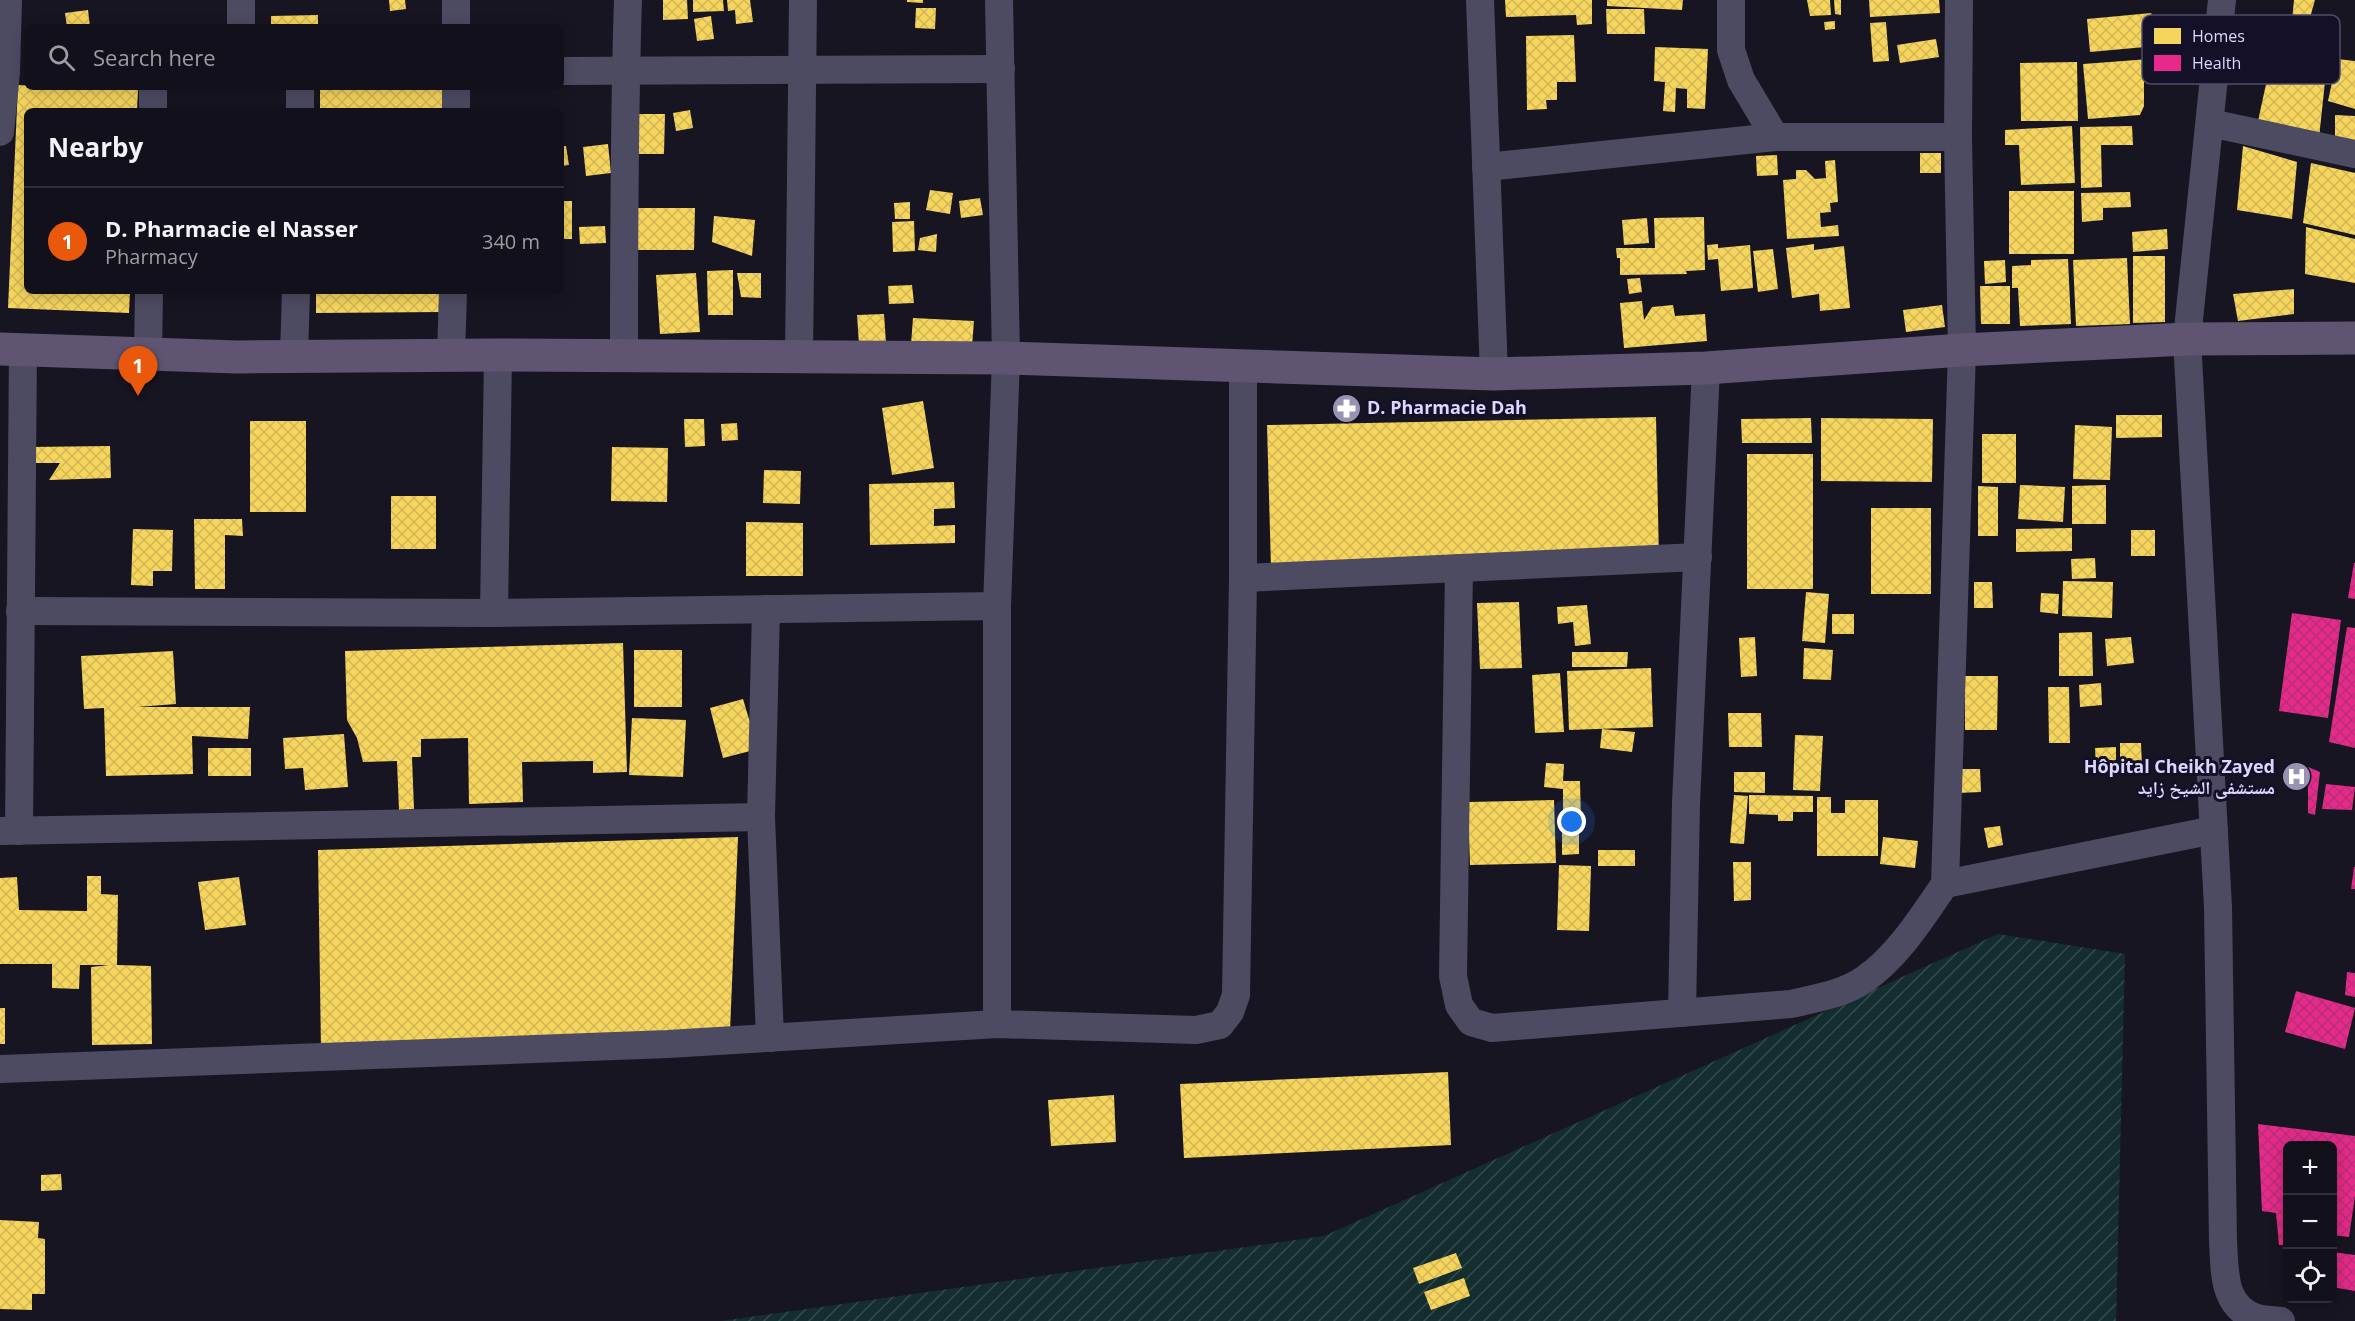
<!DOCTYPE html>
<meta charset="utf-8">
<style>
body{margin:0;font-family:"Open Sans","Noto Naskh Arabic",sans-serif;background:#1b1923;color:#f1f3f6}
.controls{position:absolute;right:18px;bottom:18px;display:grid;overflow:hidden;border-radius:9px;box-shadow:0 3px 15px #0003}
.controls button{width:54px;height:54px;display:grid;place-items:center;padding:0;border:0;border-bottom:2px solid #313039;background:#12101a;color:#f1f3f6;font:30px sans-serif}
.you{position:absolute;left:1572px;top:822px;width:21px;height:21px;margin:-15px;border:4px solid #fff;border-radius:50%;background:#1a73e8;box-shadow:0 0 0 9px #1a73e833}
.badge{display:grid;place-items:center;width:39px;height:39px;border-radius:50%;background:#ea580c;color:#fff;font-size:20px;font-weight:700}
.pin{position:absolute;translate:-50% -50px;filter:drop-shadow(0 2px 3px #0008)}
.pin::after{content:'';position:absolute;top:32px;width:21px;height:18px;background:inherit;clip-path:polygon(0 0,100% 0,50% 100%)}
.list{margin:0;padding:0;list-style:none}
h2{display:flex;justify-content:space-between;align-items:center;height:78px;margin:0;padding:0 24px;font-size:26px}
h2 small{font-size:20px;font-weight:400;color:#9c9da2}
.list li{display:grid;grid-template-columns:39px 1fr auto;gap:18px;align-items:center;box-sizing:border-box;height:108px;padding:0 24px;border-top:2px solid #313039}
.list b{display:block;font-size:22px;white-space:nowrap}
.list p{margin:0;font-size:20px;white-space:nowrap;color:#9c9da2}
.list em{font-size:20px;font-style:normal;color:#9c9da2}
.icon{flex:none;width:33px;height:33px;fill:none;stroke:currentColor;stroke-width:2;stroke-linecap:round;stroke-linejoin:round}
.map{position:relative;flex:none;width:2355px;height:1321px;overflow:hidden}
.search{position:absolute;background:#12101a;box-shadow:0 3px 15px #0003;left:24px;top:24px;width:540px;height:66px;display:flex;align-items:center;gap:15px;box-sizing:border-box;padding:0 21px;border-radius:9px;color:#9c9da2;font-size:22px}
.panel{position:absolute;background:#12101a;box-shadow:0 3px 15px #0003;left:24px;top:108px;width:540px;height:186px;border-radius:9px}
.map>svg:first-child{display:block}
.garden{fill:url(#garden-furrows)}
.homes{fill:url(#homes-cross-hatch)}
.health{fill:url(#health-cross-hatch)}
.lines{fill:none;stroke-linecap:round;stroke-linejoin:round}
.minor{stroke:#4c4b62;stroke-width:28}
.major{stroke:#5f5573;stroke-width:33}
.labels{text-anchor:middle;stroke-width:6;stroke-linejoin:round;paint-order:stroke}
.poi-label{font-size:18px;font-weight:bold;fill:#dcd7fe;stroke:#141027;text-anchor:start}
.key{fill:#141027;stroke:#504c68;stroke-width:1.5}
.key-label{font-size:16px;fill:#dcd7fe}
</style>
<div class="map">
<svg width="2355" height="1321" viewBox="0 0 2355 1321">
<defs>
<pattern id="garden-furrows" width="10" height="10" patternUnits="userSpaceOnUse" patternTransform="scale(1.5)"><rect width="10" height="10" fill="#142d2e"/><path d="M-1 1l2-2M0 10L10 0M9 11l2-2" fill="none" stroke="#364b4d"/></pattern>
<pattern id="homes-cross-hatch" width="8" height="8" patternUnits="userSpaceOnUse" patternTransform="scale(1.5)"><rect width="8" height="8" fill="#f6d55c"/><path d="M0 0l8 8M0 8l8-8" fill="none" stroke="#d2b759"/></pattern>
<pattern id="health-cross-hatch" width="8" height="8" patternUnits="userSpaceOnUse" patternTransform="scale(1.5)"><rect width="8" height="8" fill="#e7298a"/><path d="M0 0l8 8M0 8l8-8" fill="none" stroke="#b63077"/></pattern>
</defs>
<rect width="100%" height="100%" fill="#181522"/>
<!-- garden -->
<path class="garden" d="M1998 934 2125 954 2116 1321H721L1324 1236Z"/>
<!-- homes -->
<g class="homes">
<path d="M389 0H405L406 9 390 11Z"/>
<path d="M663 0H687L688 19 663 20Z"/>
<path d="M693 0H723L724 11 693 12Z"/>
<path d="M727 0H750L753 22 736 24 735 10 728 11Z"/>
<path d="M907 0H923V3L907 2Z"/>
<path d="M1505 0H1592V24L1577 25 1576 15 1506 17Z"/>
<path d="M1607 0H1683L1682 10 1607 6Z"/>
<path d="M1807 0H1830L1831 15 1810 16Z"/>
<path d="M1834 0H1841V15L1835 14Z"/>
<path d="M1869 0H1939L1940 13 1870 17Z"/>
<path d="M2294 0H2315L2307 28 2292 20Z"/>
<path d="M916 8H936L935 29 915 28Z"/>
<path d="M1606 9H1644L1645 34H1607Z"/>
<path d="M88 10 90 27H67L65 13Z"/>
<path d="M2151 13 2155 21H2147V27L2154 30 2174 20 2175 35 2162 37 2170 41 2171 52 2146 54 2145 47 2090 52 2087 19Z"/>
<path d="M318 15V27H271V16Z"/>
<path d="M711 16 714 39 697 41 694 19Z"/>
<path d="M1835 21V29L1825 30 1824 22Z"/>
<path d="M1886 22 1889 61 1873 62 1870 23Z"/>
<path d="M1574 35 1576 82H1557V100H1546L1547 109 1527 110 1526 36Z"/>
<path d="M1936 39 1939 57 1900 63 1897 45Z"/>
<path d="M1655 47 1708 49 1705 109 1687 108V89L1676 88 1675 112 1663 111 1665 82 1654 81Z"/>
<path d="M2273 52 2327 63 2319 138 2258 121Z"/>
<path d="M2176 57 2178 78H2144V106L2140 115 2088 119 2083 64Z"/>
<path d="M2337 59 2355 61V109L2328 101Z"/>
<path d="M2077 62 2078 121H2021L2020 63Z"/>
<path d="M18 85 138 90 137 111H27V291H130L129 313 8 308Z"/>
<path d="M320 88 444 89 443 111H320Z"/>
<path d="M690 110 693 128 676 131 673 113Z"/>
<path d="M637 114H665L664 154H636Z"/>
<path d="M2335 115 2355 116V148L2335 145Z"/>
<path d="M2072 126 2075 183 2021 185 2019 145H2005V130Z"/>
<path d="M2132 126 2133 145H2101L2102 187 2081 188 2080 127Z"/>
<path d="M608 144 611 173 586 176 583 147Z"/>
<path d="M561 146H566L569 165 561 166Z"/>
<path d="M2243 146 2297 162 2292 219 2237 210Z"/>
<rect x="1920" y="153" width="21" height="20"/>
<path d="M1777 155 1778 175 1757 176 1756 156Z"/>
<path d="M1835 160 1838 202 1830 203 1831 212 1820 213 1821 227 1838 225 1839 236 1787 239 1783 180 1796 179V170H1806L1815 179 1826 178 1825 161Z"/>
<path d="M2311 163 2355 173V235L2303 223Z"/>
<path d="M930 190 953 193 950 214 926 210Z"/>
<rect x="2009" y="191" width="65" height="63"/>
<path d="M2130 192 2131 207 2103 208V220L2082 222 2081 193Z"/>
<path d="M980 198 983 215 961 218 959 201Z"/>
<rect x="561" y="201" width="11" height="38"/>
<path d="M910 202V219H895L894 203Z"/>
<path d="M638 208H695L694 250H637Z"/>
<path d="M714 216 755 220 752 256 712 242Z"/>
<path d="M1704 217 1705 270 1686 271 1687 274 1620 275V258H1617L1616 248H1655L1654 218Z"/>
<path d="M1647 218 1649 243 1624 245 1622 220Z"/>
<path d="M914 221 915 251 893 252 892 222Z"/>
<path d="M605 226 606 243 580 244 579 227Z"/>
<path d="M2306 227 2355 239V283L2305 274Z"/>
<path d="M2167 229 2168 249 2133 252 2132 232Z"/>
<path d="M937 234 936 252 918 250 920 238Z"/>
<path d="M1718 244V248L1750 245 1753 288 1721 291 1718 259 1708 260 1707 245Z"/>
<path d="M1814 244V250L1844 246 1850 308 1820 311 1819 294 1792 298 1786 248Z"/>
<path d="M1773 249 1778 289 1758 292 1753 251Z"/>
<path d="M2133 256H2165V322L2133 323Z"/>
<path d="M2127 258 2130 324 2076 326 2073 260Z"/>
<path d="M2068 259 2071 324 2020 326 2018 288H2012V266L2031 265V260Z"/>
<path d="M2005 260 2006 282 1985 284 1984 261Z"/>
<path d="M733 270V315H708L707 271Z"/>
<path d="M696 273 700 332 660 334 656 275Z"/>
<path d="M737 273H761V298L741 297Z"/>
<path d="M1640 278 1642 292 1629 294 1627 279Z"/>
<path d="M912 285 914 303 889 304 888 286Z"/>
<path d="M1980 286H2010V324H1981Z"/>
<path d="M2294 289V314L2238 321 2233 294Z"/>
<path d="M316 291H442V312L316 313Z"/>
<path d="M1642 301 1644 320 1652 307 1673 305 1675 316 1705 314 1707 341 1624 348 1620 303Z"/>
<path d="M1942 305 1945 327 1906 332 1903 310Z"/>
<path d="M884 314 886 343 859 344 857 315Z"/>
<path d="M913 318 974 321 972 346 911 344Z"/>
<path d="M923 401 934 468 892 475 882 408Z"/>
<path d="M2116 415H2162V437L2116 438Z"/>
<path d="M1656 417 1659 560 1271 568 1267 425Z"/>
<path d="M1811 418 1812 443H1742L1741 419Z"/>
<path d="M1821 418 1933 419 1932 482 1821 481Z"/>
<path d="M684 419H704L705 446 685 447Z"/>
<rect x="250" y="421" width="56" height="91"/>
<path d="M737 423 738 440 722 441 721 424Z"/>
<path d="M2075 425 2112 427 2110 480 2073 479Z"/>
<rect x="1982" y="434" width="34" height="49"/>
<path d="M110 446 111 478 49 480 60 463H31L30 447Z"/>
<path d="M612 447 668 448 667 502 611 501Z"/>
<rect x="1747" y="454" width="66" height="135"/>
<path d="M764 470 801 471 800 504 763 503Z"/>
<path d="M954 482 955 508 934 509V526L955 525V543L870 545 869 484Z"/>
<path d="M2020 485 2065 487 2063 522 2018 519Z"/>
<path d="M2106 485V524H2072V486Z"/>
<path d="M1978 486 1998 487V536H1978Z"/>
<rect x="391" y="496" width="45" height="53"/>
<rect x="1871" y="508" width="60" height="86"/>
<path d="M194 519H242L243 536 225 535V589H195Z"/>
<path d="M746 522 803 523V576H746Z"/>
<path d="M2072 528V551L2016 552V529Z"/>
<path d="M133 529 173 530 172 571H153V586L131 585Z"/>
<rect x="2131" y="530" width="24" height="26"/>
<path d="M2095 558 2096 578 2072 579 2071 559Z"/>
<path d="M2063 581 2113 582 2112 618 2062 616Z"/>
<path d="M1974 582H1992L1993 608H1974Z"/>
<path d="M1806 592 1829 594 1825 643 1802 641Z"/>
<path d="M2041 593 2059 594 2058 614 2040 612Z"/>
<path d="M1519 602 1522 668 1480 669 1477 603Z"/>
<path d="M1587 605 1591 644 1575 646 1573 622 1558 624 1557 607Z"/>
<rect x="1832" y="614" width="22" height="20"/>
<path d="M2092 632 2093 676H2059V633Z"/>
<path d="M1755 637 1757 676 1741 677 1739 638Z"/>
<path d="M2131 637 2134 663 2107 666 2105 639Z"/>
<path d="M623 643 627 772 593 773V761L522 762 523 802 469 804 468 738 421 739V757H412L414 809 399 810 397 761 363 762 357 738 347 720 345 651Z"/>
<path d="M1804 648 1833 650 1831 680 1803 679Z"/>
<rect x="634" y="650" width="48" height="57"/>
<path d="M173 651 176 704 137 707H250L248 739 192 736 193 774 106 776 104 708 84 709 81 656Z"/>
<path d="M1572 652H1628L1627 667H1572Z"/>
<path d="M1651 668 1653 727 1569 730 1567 671Z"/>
<path d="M1560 673 1564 732 1535 733 1532 675Z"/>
<path d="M1965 676H1998L1997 730H1965Z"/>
<path d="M2101 683 2102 705 2080 707 2079 685Z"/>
<path d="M2048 687H2069L2070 743H2049Z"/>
<path d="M743 699 758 749 723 758 710 708Z"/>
<path d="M1728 713H1761L1762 747H1729Z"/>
<path d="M632 718 686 720 683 777 629 775Z"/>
<path d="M1602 729 1635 732 1632 752 1600 748Z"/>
<path d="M344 734 348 787 305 790 303 768 285 769 283 738Z"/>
<path d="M1795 735 1823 736 1820 791 1793 790Z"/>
<path d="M2120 743H2141L2142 766H2120Z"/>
<path d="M2116 747V765L2096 766 2095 748Z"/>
<rect x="208" y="748" width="43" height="28"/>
<path d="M1546 763 1564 764 1563 781H1580L1581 821H1563V789L1544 787Z"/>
<path d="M1957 769H1980L1981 792 1957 793Z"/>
<path d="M1734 772H1765V793L1734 792Z"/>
<path d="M1734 795 1748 796 1744 844 1730 843Z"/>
<path d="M1749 795 1813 796V812H1793V821H1778V815L1749 814Z"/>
<path d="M1817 797H1831V813H1845V800H1878V856H1817Z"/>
<path d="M1554 800 1556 863 1470 865 1468 802Z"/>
<path d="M2000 826 2003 845 1988 848 1984 828Z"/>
<path d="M1562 827H1579V854L1562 855Z"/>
<path d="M738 837 730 1032 321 1051 318 850Z"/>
<path d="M1883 837 1918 841 1915 868 1880 864Z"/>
<rect x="1598" y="850" width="37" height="16"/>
<path d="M1733 862H1751V900L1734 901Z"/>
<path d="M1559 865 1591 866 1589 931 1557 930Z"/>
<path d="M87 876H101V894L118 895 117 965 151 966 152 1044 92 1045 91 967 109 965H80L79 989 52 988V964H0V878L17 877 19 910 87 911Z"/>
<path d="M239 877 246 925 205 930 198 882Z"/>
<rect x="0" y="1008" width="5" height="36"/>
<path d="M1448 1072 1451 1145 1184 1158 1180 1084Z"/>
<path d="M1114 1095 1116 1142 1051 1146 1048 1100Z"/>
<path d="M61 1174 62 1190 41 1191V1175Z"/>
<path d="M0 1220 39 1222 38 1238 45 1239V1294H32V1310L0 1309Z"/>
<path d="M1456 1253 1462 1268 1419 1284 1413 1268Z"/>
<path d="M1464 1278 1470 1296 1431 1310 1424 1292Z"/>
</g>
<!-- health -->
<g class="health">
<path d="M2354 563H2355V599L2348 598Z"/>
<path d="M2292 613 2341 620 2328 718 2279 711Z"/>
<path d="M2347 627 2355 628V748L2329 742Z"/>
<path d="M2308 767 2320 772 2315 815 2308 813Z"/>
<path d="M2326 784 2355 787 2352 810 2322 809Z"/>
<path d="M2354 867H2355V889H2351Z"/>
<path d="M2347 972 2355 973V997L2345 995Z"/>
<path d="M2296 991 2355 1008 2345 1049 2285 1032Z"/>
<path d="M2258 1124 2355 1136V1196L2349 1237 2332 1235V1146H2288V1245H2279L2276 1213 2262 1211Z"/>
<path d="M2332 1252 2355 1255V1291L2332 1287Z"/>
</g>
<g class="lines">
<!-- minor -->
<g class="minor">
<path d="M241 0V27"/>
<path d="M456 0V27"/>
<path d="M1480 0 1494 374"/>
<path d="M1731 0V50L1741 80 1775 137H1958"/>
<path d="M2222 0 2187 339 2218 907 2223 1241C2225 1271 2222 1307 2257 1318 2264 1320 2273 1320 2281 1321"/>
<path d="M561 71 1001 69"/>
<path d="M153 111V87"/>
<path d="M300 111V87"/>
<path d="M456 111V87"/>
<path d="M2210 123 2355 154"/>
<path d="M0 132 6 72 8 0"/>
<path d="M1486 167 1775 137"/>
<path d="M148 355 149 291"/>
<path d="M451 355 453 291"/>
<path d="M294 356 296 291"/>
<path d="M624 356C624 237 624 119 628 0"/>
<path d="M799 357 803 0"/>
<path d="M1459 568 1453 976 1459 1005 1471 1022 1492 1028 1791 1004C1816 998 1844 994 1865 979 1899 955 1922 917 1945 884L2214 830"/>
<path d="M1243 578 1698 557"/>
<path d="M766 609 761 817 770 1038"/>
<path d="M20 611 494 613 997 606"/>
<path d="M494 613 498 355"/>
<path d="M0 831 761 817"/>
<path d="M19 831 23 349"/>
<path d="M1945 884 1962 350 1958 137 1959 0"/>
<path d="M1682 1013 1686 803 1706 368"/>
<path d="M997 1024V606L1006 358 999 0"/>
<path d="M0 1069 668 1044 997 1024 1196 1030 1220 1025 1230 1012 1236 995 1243 578V367"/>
</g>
<!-- major -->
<path class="major" d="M0 349 237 357 498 355 1006 358 1494 374 1706 368 1962 350 2187 339 2355 338"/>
</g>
<!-- icons -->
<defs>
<symbol id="pharmacy-disc" viewBox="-11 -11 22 22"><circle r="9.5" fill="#9793b1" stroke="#141027"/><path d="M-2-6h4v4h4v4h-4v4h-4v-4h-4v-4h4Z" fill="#fff"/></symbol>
<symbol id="hospital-disc" viewBox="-11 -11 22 22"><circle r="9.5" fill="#9793b1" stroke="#141027"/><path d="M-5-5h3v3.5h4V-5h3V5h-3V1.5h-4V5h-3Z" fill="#fff"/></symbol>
</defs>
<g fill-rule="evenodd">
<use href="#pharmacy-disc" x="1330" y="392" width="33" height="33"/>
<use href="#hospital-disc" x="2280" y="760" width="33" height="33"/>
</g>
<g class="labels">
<!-- poi labels -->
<g class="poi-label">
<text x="1367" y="414">D. Pharmacie Dah</text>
<text x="2275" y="773" text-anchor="end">Hôpital Cheikh Zayed<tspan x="2275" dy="21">مستشفى الشيخ زايد</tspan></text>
</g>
</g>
<!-- legend -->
<rect x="2142" y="15" width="198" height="69" rx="9" class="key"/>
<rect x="2154" y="28" width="27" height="16" fill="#f6d55c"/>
<rect x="2154" y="55" width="27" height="16" fill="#e7298a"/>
<g class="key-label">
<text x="2192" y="42">Homes</text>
<text x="2192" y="69">Health</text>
</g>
</svg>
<div class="controls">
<button>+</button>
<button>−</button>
<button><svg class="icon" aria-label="locate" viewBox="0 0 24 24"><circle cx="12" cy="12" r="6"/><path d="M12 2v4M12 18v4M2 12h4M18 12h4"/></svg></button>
</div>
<div class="you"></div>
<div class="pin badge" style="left:138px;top:396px">1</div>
<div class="search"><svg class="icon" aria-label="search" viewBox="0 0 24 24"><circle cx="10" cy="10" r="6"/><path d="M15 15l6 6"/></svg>Search here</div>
<section class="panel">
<h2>Nearby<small></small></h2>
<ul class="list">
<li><span class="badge">1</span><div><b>D. Pharmacie el Nasser</b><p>Pharmacy</p></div><em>340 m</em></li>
</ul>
</section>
</div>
